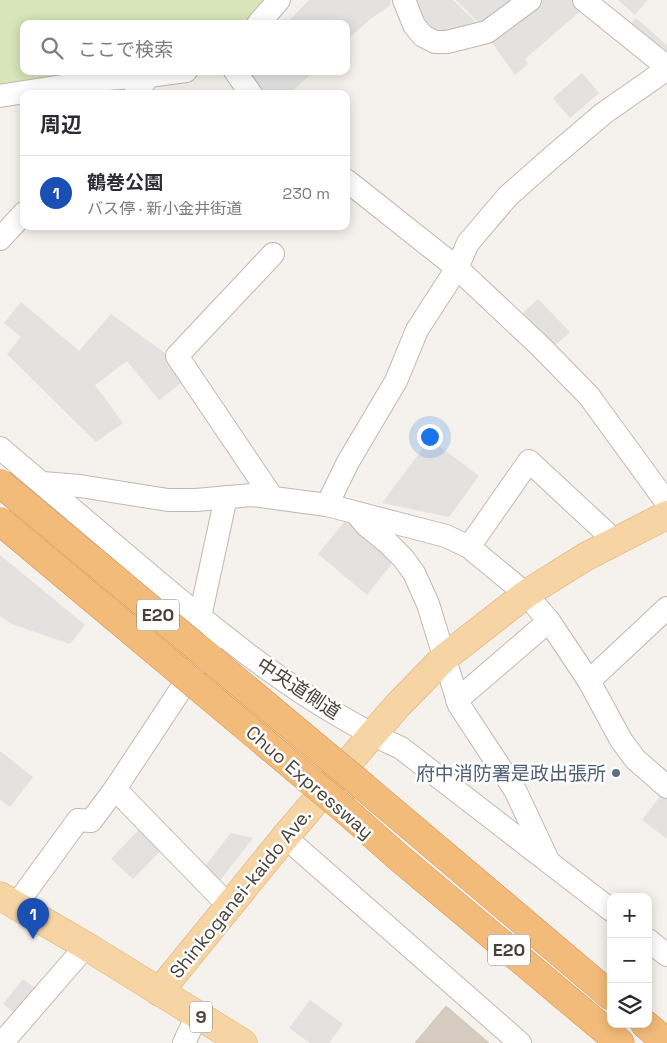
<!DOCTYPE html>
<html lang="ja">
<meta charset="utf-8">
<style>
body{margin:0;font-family:"Space Grotesk","Noto Sans JP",sans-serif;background:#f7f7f7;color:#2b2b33}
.controls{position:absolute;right:15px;bottom:15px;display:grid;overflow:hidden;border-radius:10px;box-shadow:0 2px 12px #0003}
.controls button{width:45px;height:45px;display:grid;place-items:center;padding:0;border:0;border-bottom:1px solid #e1e1e2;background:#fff;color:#2b2b33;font:25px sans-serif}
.you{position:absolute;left:429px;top:436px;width:18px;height:18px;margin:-12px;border:4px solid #fff;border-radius:50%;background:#1a73e8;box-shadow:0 0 0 8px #1a73e833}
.badge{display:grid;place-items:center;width:32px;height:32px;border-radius:50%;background:#1a73e8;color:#fff;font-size:16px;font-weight:700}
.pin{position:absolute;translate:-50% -41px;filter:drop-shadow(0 1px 2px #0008)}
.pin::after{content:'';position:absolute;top:26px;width:18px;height:15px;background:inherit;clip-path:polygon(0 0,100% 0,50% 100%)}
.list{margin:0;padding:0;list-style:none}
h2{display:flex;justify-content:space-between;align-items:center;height:65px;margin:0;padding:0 20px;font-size:21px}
h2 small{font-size:16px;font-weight:400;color:#7c7c81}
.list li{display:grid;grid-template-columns:32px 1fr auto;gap:15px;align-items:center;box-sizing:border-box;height:75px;padding:0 20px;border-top:1px solid #e1e1e2}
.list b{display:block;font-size:19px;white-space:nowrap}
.list p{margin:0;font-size:16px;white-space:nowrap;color:#7c7c81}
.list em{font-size:16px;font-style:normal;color:#7c7c81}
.icon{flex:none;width:28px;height:28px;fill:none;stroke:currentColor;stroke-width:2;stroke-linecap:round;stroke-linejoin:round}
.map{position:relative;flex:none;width:667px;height:1043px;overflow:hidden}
.search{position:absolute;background:#fff;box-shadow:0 2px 12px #0003;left:20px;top:20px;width:330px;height:55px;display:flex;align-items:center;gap:12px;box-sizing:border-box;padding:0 18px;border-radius:10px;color:#7c7c81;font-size:19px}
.panel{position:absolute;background:#fff;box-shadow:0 2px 12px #0003;left:20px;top:90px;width:330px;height:140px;border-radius:10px}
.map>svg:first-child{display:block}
.green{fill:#d7e5b9}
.parking{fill:#e4e2e0}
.building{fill:#d6ccc2;stroke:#d0c3b6}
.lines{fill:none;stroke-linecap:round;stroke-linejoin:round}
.minor-casing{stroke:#c0b8af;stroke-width:24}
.major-casing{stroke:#dbaf74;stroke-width:29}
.highway-casing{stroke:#d28e49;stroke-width:29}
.minor{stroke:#fff;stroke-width:22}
.major{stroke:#f7d4a4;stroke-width:28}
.highway{stroke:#f3bb79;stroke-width:28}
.highway-bridge-casing{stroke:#d28e49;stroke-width:29;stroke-linecap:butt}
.highway-bridge{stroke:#f3bb79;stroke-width:28}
.service-dot{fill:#5c6f8a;stroke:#fff;stroke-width:2}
.labels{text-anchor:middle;stroke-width:5;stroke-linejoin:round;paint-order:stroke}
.shield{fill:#fff;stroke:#807a75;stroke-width:1}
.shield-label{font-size:18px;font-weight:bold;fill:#49413a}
.street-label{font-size:19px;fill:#49413a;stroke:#fff}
.service-label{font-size:19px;fill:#4e5e75;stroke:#fff;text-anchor:end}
</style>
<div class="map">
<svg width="667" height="1043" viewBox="0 0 667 1043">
<rect width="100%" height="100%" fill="#f5f1ec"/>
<!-- green -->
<path class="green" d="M0 0H267L245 24H24V71H106L0 86Z"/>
<!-- parking -->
<g class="parking">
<path d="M309 0H391L389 6 368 21 346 41V24H286Z"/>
<path d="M409 0H453L481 27 434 35Z"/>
<path d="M456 0H518L482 26Z"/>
<path d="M542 0H573L584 8 525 59 528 64 515 75 491 41Z"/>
<path d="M618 0H648L635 15Z"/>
<path d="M636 18 667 45V51L662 57 628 27Z"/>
<path d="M242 71H314L289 94H258Z"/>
<path d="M582 73 599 93 570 118 553 98Z"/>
<path d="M538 299 570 332 550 350 518 318Z"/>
<path d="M21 302 79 351 111 314 166 354 184 381 159 400 127 361 95 385 123 423 96 442 7 354 21 337 4 323Z"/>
<path d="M430 439 479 476 449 517 382 503Z"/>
<path d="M346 520 395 560 367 595 318 554Z"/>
<path d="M0 555 85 625 70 644 12 624 0 616Z"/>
<path d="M0 751 33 777 10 807 0 799Z"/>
<path d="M665 790 667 792V839L642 820Z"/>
<path d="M145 823 167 844 133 879 111 859Z"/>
<path d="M231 833 253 838 218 883 202 870Z"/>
<path d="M23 979 38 991 19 1016 3 1004Z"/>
<path d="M310 1000 343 1024 329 1043H310L289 1028Z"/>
</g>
<!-- building -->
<path class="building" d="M446 1006 489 1043H415Z"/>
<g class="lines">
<defs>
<g id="minor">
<path d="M404 0 414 25 423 36 435 42H447L487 32 530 0"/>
<path d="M584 0 667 67"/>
<path d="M258 24 279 0"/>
<path d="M235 71 251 94"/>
<path d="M135 94 149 76 186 71"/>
<path d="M0 96 107 79 149 76"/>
<path d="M346 180 457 268 540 346 589 396 667 503"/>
<path d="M0 239 24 213"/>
<path d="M0 448C49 489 97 530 145 571 224 638 306 705 401 748L611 910"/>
<path d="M42 483 80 486 168 500H196L252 495 327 505 446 536 469 547 526 594 549 621 589 681 621 740 635 759 667 787"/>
<path d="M272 497 177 356 273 254"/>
<path d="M327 505 348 462 396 381 417 330 457 268 468 243 508 196 551 158 604 113 667 69"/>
<path d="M356 513 366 525 388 543 403 558 414 573 428 604 459 705 515 790 547 858"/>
<path d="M469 547 529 461 615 541"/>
<path d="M200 617 226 497"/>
<path d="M589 681 667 608"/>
<path d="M457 700 549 621"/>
<path d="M115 789 228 905"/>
<path d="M285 837 520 1043"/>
<path d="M16 905 78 820 91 821 115 789 214 639"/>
<path d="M648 940 667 955"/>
<path d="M2 1043 86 946"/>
<path d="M184 1043 197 1015"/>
</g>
<g id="major">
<path d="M0 896 86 946 243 1043"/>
<path d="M159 992 285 837 372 735 398 705 444 658 526 594 585 557 667 515"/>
</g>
<g id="highway">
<path d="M364 787 611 996"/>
<path d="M345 810 398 857 620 1043"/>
<path d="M645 1024 667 1043"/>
</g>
</defs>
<!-- minor casing -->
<use href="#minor" class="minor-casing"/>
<!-- major casing -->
<use href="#major" class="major-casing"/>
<!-- highway casing -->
<use href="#highway" class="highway-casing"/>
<!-- minor -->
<use href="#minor" class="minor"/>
<!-- major -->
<use href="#major" class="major"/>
<!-- highway -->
<use href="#highway" class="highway"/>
<defs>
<g id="highway-bridge">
<path d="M0 483 364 787"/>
<path d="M0 521 345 810"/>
</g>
</defs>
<!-- highway-bridge casing -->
<use href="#highway-bridge" class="highway-bridge-casing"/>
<!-- highway-bridge -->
<use href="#highway-bridge" class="highway-bridge"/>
</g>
<!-- markers -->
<circle class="service-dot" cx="616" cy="773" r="5"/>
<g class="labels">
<!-- shield labels -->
<g class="shield">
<rect x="137" y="599.5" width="42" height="31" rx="4"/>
<rect x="488" y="934.5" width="42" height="31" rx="4"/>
<rect x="190" y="1001.5" width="22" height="31" rx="4"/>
</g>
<g class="shield-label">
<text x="158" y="621">E20</text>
<text x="509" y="956">E20</text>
<text x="201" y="1023">9</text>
</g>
<!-- street labels -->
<g class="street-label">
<text transform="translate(299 688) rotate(33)" y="7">中央道側道</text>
<text transform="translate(310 782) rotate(41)" y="7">Chuo Expressway</text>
<text transform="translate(240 893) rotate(-51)" y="7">Shinkoganei-kaido Ave.</text>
</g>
<!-- service labels -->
<g class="service-label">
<text x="606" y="780">府中消防署是政出張所</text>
</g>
</g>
</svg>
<div class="controls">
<button>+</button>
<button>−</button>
<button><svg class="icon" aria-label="layers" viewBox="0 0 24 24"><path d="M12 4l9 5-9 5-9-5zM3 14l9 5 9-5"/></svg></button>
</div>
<div class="you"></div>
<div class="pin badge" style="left:33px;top:939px;background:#1a4fb4">1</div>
<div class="search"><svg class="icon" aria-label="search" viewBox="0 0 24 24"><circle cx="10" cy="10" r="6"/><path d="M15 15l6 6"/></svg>ここで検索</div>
<section class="panel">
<h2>周辺<small></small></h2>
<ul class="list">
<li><span class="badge" style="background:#1a4fb4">1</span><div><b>鶴巻公園</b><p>バス停 · 新小金井街道</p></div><em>230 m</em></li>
</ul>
</section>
</div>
